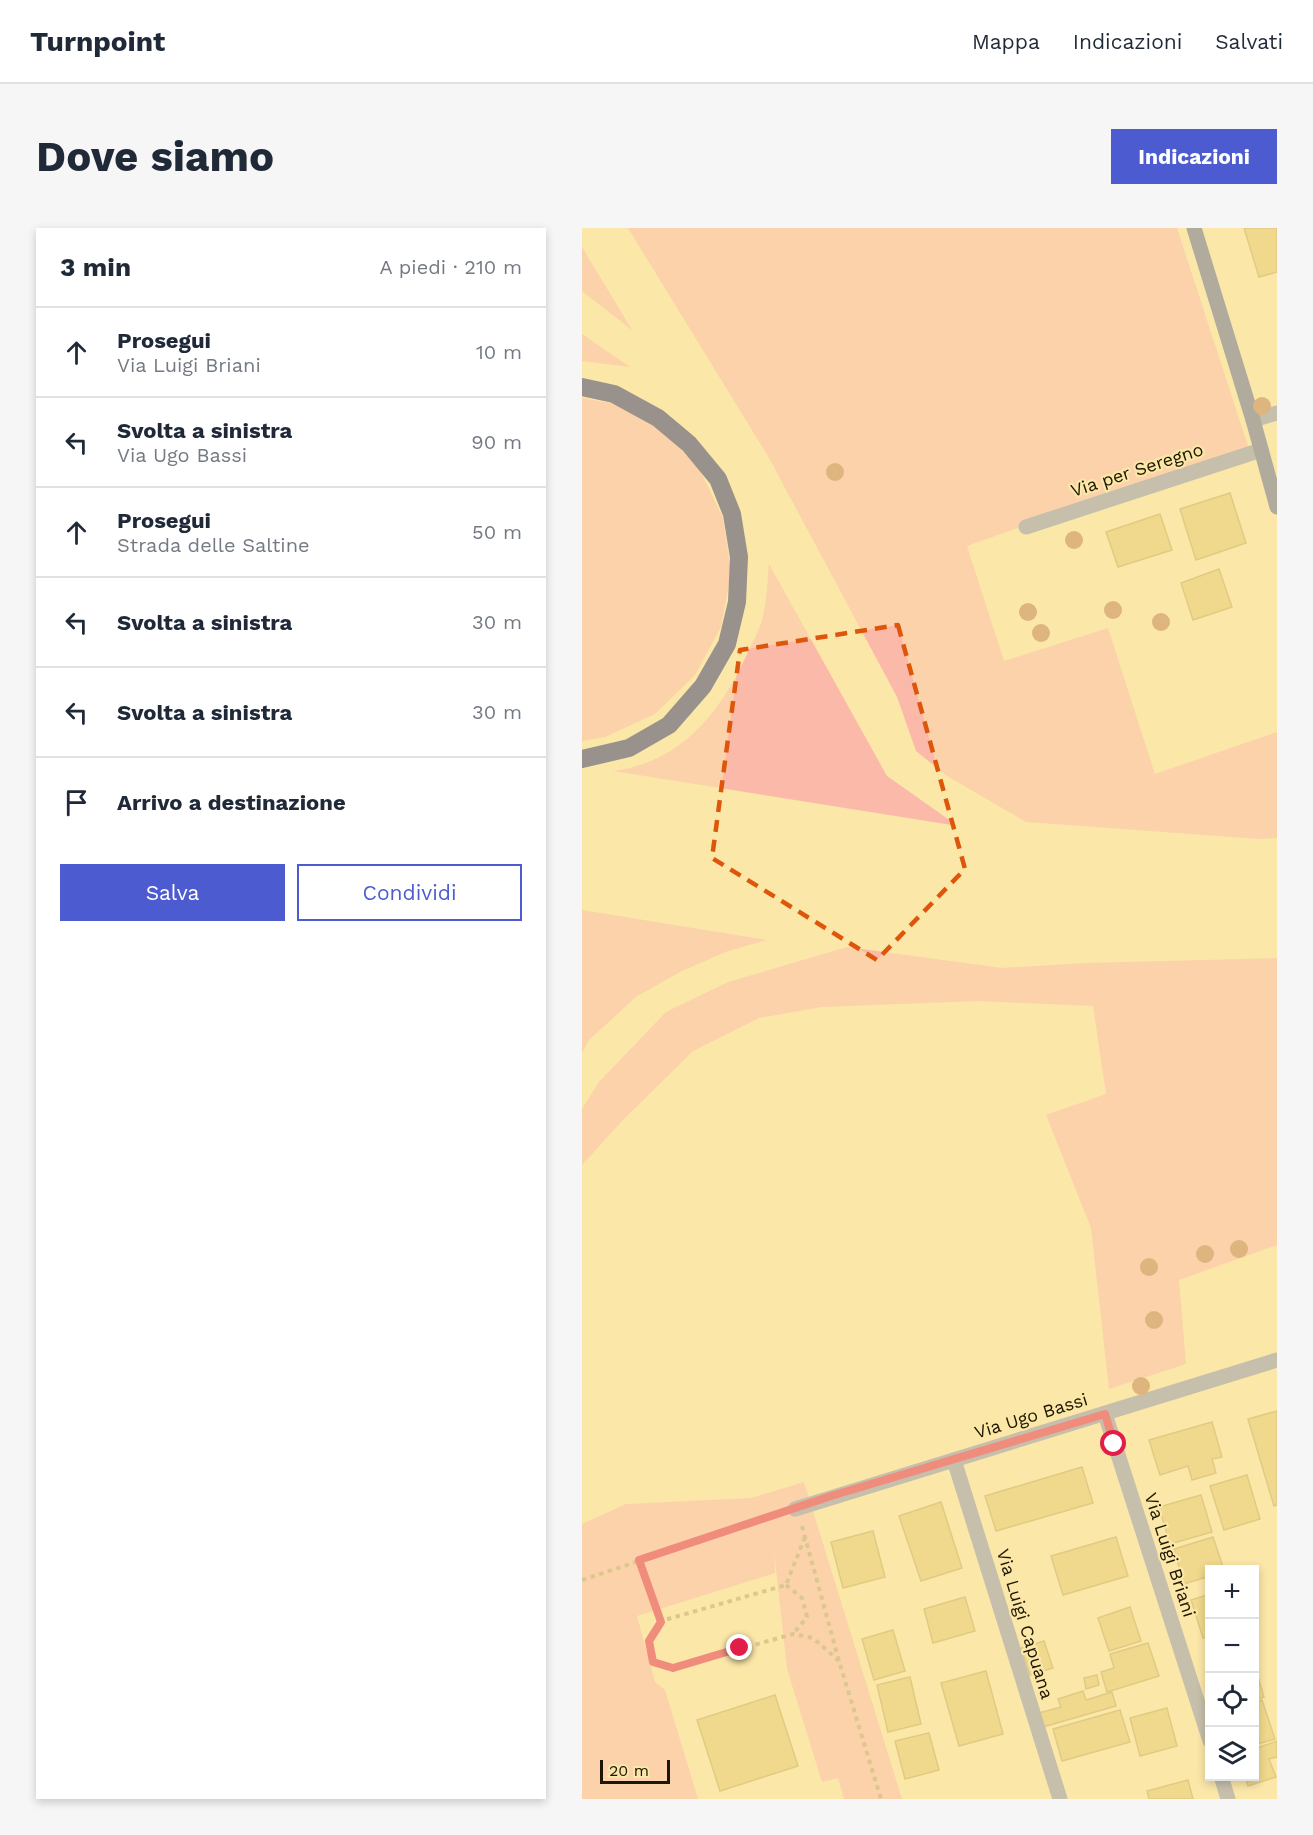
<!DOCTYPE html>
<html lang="it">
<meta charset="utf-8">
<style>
body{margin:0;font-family:"Work Sans",sans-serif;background:#f6f6f7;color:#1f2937}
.controls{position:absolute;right:18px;bottom:18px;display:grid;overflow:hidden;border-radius:0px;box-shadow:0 3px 9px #0003}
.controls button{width:54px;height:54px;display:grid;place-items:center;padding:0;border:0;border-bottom:2px solid #e0e1e3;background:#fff;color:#1f2937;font:30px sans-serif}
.scale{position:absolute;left:18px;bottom:15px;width:70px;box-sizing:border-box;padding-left:6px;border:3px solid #1e1600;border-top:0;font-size:16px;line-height:21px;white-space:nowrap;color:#1e1600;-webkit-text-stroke:4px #fbe7a8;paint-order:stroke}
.stop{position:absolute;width:18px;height:18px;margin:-14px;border:4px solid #e11d48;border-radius:50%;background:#fff}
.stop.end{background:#e11d48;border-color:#fff;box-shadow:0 2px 6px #0008}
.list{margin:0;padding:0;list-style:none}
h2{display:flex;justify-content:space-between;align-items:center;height:78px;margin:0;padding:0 24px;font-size:26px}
h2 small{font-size:20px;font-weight:400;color:#747a83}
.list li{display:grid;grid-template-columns:39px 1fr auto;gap:18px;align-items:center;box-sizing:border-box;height:90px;padding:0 24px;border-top:2px solid #e0e1e3}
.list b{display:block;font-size:22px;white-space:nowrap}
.list p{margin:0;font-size:20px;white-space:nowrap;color:#747a83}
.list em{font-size:20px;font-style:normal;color:#747a83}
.actions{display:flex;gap:12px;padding:18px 24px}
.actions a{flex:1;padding:14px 0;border:2px solid #4c5bd0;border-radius:0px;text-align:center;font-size:21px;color:#4c5bd0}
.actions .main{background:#4c5bd0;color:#fff}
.icon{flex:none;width:33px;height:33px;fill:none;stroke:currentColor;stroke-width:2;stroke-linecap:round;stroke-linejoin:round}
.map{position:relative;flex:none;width:695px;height:1571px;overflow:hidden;border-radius:0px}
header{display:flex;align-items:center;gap:36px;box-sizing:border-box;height:84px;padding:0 30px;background:#fff;border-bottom:2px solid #e0e1e3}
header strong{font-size:28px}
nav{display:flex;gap:33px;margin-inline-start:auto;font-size:21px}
.intro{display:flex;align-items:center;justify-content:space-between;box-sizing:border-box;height:144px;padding:0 36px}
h1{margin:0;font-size:42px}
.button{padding:15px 27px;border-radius:0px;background:#4c5bd0;color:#fff;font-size:21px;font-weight:700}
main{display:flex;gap:36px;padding:0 36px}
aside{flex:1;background:#fff;border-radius:0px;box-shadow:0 3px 9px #0003}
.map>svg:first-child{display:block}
.green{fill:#fbb9aa}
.building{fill:#e3c86e;stroke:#c0a857;stroke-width:1.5}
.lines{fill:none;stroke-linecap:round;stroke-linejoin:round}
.path{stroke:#b4a372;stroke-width:4;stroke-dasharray:4.5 4.5;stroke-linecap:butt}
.street{stroke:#858eb0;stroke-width:15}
.secondary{stroke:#576393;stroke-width:15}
.highway{stroke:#20286a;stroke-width:18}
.tree{fill:#ba774e}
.route{stroke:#e11d48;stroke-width:8}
.marked{fill:none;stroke:#de560b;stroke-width:4.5;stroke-dasharray:12 8;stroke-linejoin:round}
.labels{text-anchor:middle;stroke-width:4.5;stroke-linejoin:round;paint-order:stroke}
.street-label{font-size:18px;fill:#1e1600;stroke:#fbe7a8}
</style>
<header>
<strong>Turnpoint</strong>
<nav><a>Mappa</a><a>Indicazioni</a><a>Salvati</a></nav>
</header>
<div class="intro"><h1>Dove siamo</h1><a class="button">Indicazioni</a></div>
<main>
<aside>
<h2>3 min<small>A piedi · 210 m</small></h2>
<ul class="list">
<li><svg class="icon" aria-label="ahead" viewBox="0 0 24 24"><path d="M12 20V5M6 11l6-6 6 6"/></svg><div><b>Prosegui</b><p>Via Luigi Briani</p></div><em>10 m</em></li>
<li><svg class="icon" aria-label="left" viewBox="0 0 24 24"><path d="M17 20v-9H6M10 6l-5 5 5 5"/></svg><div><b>Svolta a sinistra</b><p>Via Ugo Bassi</p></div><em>90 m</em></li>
<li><svg class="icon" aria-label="ahead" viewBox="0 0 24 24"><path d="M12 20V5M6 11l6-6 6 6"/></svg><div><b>Prosegui</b><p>Strada delle Saltine</p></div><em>50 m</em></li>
<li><svg class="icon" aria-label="left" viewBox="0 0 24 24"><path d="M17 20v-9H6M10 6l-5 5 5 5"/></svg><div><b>Svolta a sinistra</b></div><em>30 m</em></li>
<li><svg class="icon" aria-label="left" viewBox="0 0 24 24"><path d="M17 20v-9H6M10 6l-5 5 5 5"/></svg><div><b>Svolta a sinistra</b></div><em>30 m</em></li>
<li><svg class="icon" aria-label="arrive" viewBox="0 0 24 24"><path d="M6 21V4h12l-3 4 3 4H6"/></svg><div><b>Arrivo a destinazione</b></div></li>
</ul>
<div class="actions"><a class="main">Salva</a><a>Condividi</a></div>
</aside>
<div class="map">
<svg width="695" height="1571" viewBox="0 0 695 1571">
<rect width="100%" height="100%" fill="#fbe7a8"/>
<!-- green -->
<g class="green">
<path d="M46 0H595L666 218 385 318 422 433 526 400 573 546 695 504V610L678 611 444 594 365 548 334 523 315 469 187 230Z"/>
<path d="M0 19 50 102 0 63Z"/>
<path d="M0 106 48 139 0 133Z"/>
<path d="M0 170 29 175 78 200 117 240 141 290 149 344 139 399 113 447 73 486 23 509 0 513Z"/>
<path d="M187 336 305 548 376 598 31 543C100 534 139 484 166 424 170 415 176 405 179 395 185 378 185 354 187 336Z"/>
<path d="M0 682 185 712 146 723 100 743 55 768 7 812 0 825Z"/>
<path d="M265 719 420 740 504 735 695 730V1017L597 1052 604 1136 527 1161 509 1000 464 887 524 866 511 778 396 773 240 779 177 790 111 823 40 893 0 937V881L17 854 84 784 146 754Z"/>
<path d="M222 1254 320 1571H262L256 1550 240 1554 205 1441 192 1323 193 1345 55 1388 73 1454 83 1462 116 1571H0V1296L44 1276 169 1270Z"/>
</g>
<!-- building -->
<g class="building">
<path d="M662 0H695V44L677 49Z"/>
<path d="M648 265 664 315 614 332 598 281Z"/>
<path d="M578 286 590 322 536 339 524 304Z"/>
<path d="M637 341 650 379 611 392 599 355Z"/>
<path d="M695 1183V1277L692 1278 666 1191Z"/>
<path d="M630 1194 640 1229 630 1231 634 1245 610 1252 606 1238 578 1247 567 1212Z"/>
<path d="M500 1239 511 1275 414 1303 403 1268Z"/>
<path d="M665 1247 678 1291 642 1302 628 1258Z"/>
<path d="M619 1267 630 1304 588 1316 577 1279Z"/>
<path d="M359 1274 380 1340 339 1353 317 1288Z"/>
<path d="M291 1303 303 1349 261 1360 249 1314Z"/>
<path d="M534 1309 546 1348 481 1367 469 1328Z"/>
<path d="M631 1309 642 1342H628V1348L602 1356 592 1321Z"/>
<path d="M628 1366V1408L621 1410 609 1372Z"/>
<path d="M383 1369 393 1403 351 1415 342 1381Z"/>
<path d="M548 1379 559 1413 527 1423 516 1390Z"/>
<path d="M311 1402 323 1443 292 1452 280 1411Z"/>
<path d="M462 1413 471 1440 448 1447 439 1420Z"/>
<path d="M566 1415 577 1448 525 1464 519 1444 532 1440 528 1426Z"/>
<path d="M672 1436 682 1469 672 1472Z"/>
<path d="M404 1443 421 1506 377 1518 359 1455Z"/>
<path d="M515 1447 517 1457 504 1461 502 1450Z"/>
<path d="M328 1449 339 1496 306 1504 295 1457Z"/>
<path d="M501 1463 504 1472 530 1464 534 1478 461 1499 457 1485 479 1479 476 1471Z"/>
<path d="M193 1467 216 1538 138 1563 115 1492Z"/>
<path d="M680 1472 693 1511 672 1517V1475Z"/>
<path d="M585 1480 595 1518 558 1528 548 1490Z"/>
<path d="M538 1482 548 1514 480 1533 471 1501Z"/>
<path d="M347 1505 357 1542 323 1551 313 1513Z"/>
<path d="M695 1513V1529L687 1531 694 1549 666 1558 663 1548H672V1521Z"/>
<path d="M606 1552 611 1571H567L565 1563Z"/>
</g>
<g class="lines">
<!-- path -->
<g class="path">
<path d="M220 1298 257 1433 299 1571"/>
<path d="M223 1309 204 1357 79 1393 67 1413 71 1434 91 1440 211 1406 231 1410 257 1433"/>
<path d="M57 1332 79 1393"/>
<path d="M0 1352 195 1287"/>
<path d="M204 1357 220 1370 225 1389 211 1406"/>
</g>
<!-- street -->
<g class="street">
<path d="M671 192 695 185"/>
<path d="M444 299 679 222"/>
<path d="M523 1186 628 1513"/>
<path d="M372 1232 478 1571"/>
<path d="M213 1281 695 1132"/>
<path d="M639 1548 646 1571"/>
</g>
<!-- secondary -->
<path class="secondary" d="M612 0 671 192 695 279"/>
<!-- highway -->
<path class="highway" d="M0 159 32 166 76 190 107 216 136 251 150 286 157 329 155 374 145 416 121 458 87 497 47 520 0 531"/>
</g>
<!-- trees -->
<g class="tree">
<circle cx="680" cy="178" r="9"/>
<circle cx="253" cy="244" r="9"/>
<circle cx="492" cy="312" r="9"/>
<circle cx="531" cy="382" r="9"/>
<circle cx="446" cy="384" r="9"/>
<circle cx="579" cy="394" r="9"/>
<circle cx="459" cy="405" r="9"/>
<circle cx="657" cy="1021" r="9"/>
<circle cx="623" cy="1026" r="9"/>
<circle cx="567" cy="1039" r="9"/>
<circle cx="572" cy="1092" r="9"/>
<circle cx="559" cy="1158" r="9"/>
</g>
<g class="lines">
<!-- route -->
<path class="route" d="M158 1420 91 1440 71 1434 67 1413 79 1394 57 1332 249 1268 523 1186 532 1216"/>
</g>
<!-- marked area -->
<path d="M0 0H695V1571H0ZM316 397 383 641 295 732 130 630 158 422Z" fill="#fbe7a8" fill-opacity=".55" fill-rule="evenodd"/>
<path class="marked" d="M316 397 383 641 295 732 130 630 158 422Z"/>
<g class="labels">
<!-- street labels -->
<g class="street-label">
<text transform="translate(555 242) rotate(-18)" y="6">Via per Seregno</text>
<text transform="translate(449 1188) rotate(-17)" y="6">Via Ugo Bassi</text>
<text transform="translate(588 1327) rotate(72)" y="6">Via Luigi Briani</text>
<text transform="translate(443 1396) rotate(73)" y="6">Via Luigi Capuana</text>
</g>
</g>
</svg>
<div class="controls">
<button>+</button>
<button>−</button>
<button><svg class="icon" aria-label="locate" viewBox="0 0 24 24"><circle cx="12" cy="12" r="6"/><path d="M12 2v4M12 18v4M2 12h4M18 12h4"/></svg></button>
<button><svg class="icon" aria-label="layers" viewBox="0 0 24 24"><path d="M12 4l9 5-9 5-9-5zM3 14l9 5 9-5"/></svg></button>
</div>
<div class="scale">20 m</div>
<div class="stop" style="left:532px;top:1216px"></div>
<div class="stop end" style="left:158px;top:1420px"></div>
</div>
</main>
